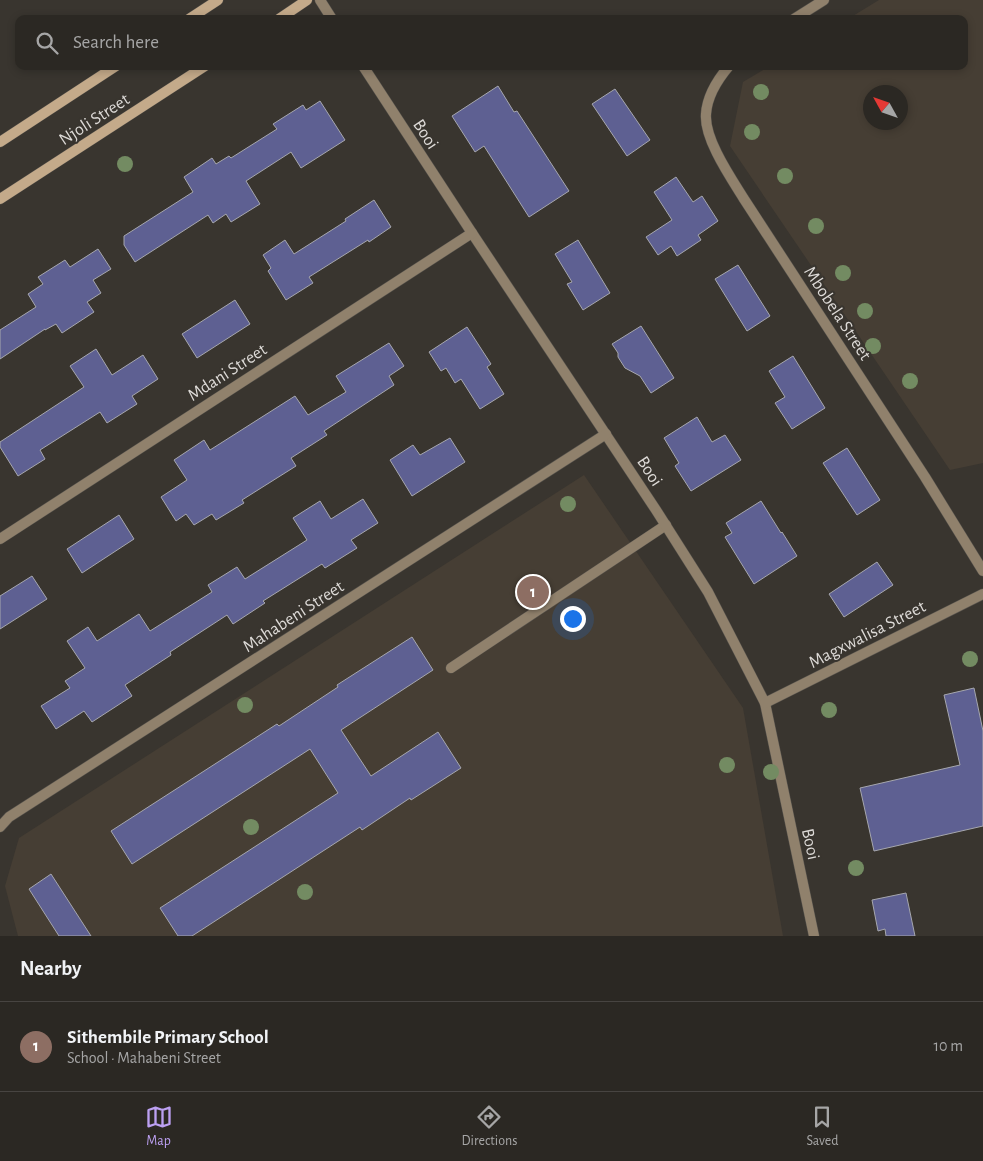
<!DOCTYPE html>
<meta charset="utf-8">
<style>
body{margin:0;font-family:"Alegreya Sans",sans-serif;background:#373430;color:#f1f3f6}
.compass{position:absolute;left:863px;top:85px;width:45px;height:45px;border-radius:50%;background:#2b2823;box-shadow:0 2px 8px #0003;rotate:310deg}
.you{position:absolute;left:572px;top:618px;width:18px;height:18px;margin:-12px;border:4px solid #fff;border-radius:50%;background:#1a73e8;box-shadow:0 0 0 8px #1a73e833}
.badge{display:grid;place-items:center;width:32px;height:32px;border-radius:50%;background:#bca0f2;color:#fff;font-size:16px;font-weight:700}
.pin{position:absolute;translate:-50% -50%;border:2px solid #fff;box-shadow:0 1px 5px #0006}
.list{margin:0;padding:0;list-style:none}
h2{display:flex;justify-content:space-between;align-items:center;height:65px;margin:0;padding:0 20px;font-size:21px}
h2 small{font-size:16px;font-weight:400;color:#a6a6a6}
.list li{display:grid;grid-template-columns:32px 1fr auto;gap:15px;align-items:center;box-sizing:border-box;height:90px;padding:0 20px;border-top:1px solid #474441}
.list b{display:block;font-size:19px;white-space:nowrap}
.list p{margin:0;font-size:16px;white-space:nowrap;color:#a6a6a6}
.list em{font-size:16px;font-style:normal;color:#a6a6a6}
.icon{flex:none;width:28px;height:28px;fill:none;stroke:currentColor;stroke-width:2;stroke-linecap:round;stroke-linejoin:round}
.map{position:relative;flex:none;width:983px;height:936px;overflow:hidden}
.search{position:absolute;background:#2b2823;box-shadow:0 2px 8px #0003;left:15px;right:15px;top:15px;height:55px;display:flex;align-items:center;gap:12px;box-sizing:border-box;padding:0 18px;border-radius:10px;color:#a6a6a6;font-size:19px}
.sheet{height:155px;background:#2b2823}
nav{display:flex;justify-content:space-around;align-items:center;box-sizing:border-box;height:70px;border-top:1px solid #474441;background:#2b2823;font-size:14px;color:#a6a6a6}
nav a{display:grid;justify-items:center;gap:2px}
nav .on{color:#bca0f2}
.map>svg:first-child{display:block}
.built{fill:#463e34;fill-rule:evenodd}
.building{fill:#5e6092;stroke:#a6a7ae}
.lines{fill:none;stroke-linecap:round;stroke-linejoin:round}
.service-casing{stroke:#57534d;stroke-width:11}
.minor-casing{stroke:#57534d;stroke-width:11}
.secondary-casing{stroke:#57534d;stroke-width:11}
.service{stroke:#90816c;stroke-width:10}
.minor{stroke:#90816c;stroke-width:10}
.secondary{stroke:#c4aa8a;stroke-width:10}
.tree{fill:#738b62}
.labels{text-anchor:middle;stroke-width:4;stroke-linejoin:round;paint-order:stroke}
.street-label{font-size:18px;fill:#dddad7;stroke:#39352f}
</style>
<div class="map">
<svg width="983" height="936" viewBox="0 0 983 936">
<rect width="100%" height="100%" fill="#39352f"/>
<!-- built -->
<g class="built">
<path d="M879 0H983V463L950 470 730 146 743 82 770 66H964V19H848ZM870 92H900V122H870Z"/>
<path d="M584 475 743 708 783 936H18L5 886 19 838Z"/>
</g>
<!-- building -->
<g class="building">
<path d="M498 86 514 112 517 111 569 191 529 217 484 146 475 152 452 116Z"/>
<path d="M615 89 650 140 627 156 592 104Z"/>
<path d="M320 101 345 140 301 168 291 152 246 181 260 204 231 222 226 214 213 223 208 215 135 262 124 245V236L193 192 184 177 212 158 216 164 229 156 231 158 277 129 273 124 303 105 306 110Z"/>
<path d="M676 177 693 202 702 196 718 221 698 235 701 240 677 256 671 246 658 255 646 237 672 220 654 192Z"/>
<path d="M374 200 391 227 369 242 368 240 309 277 313 283 286 300 268 271 271 268 263 255 285 240 294 254 346 221 345 219Z"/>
<path d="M578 240 610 293 583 310 567 284 572 282 555 254Z"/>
<path d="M98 249 111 269 93 280 101 293 87 302 94 312 62 333 56 324 45 330V329L0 359V330L36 307 28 294 43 284 38 277 65 260 70 267Z"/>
<path d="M738 265 770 316 747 331 715 279Z"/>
<path d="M235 300 250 324 197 358 182 334Z"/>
<path d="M641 326 674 378 651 393 640 376 625 368 618 357V353L612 344Z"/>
<path d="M467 327 491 364 487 367 504 394 480 409 461 379 455 383 446 368 441 371 429 352Z"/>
<path d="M389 343 404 366 389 376 394 385 324 431 327 435 291 458 296 466 242 500 244 503 216 520 212 514 194 525 186 514 176 521 161 497 187 480 174 460 204 440 210 450 295 396 308 415 346 392 336 376Z"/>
<path d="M96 349 112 375 143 355 158 379 132 396 137 404 107 423 100 412 40 450 45 459 18 476 0 447V442L84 387 70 366Z"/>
<path d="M793 356 825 408 792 429 775 403 785 397 769 371Z"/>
<path d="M697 417 712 442 725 435 741 460 691 491 675 466 679 463 664 438Z"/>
<path d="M450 438 465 462 412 496 390 460 413 445 420 455Z"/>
<path d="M847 448 880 500 857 515 823 463Z"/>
<path d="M363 499 378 523 351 540 357 548 325 568 322 564 263 601 265 603 233 624 227 615 170 652 171 655 125 685 132 696 92 722 84 711 56 729 41 706 70 688 65 681 85 668 67 641 88 627 97 641 139 614 150 631 212 592 208 585 237 567 245 579 307 540 293 518 320 501 331 519Z"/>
<path d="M761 501 781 533 782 532 797 556 754 584 725 537 732 533 726 523Z"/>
<path d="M119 515 134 539 82 573 67 549Z"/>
<path d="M877 562 893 585 844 617 829 594Z"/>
<path d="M32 576 47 599 0 629V596Z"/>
<path d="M412 637 433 670 341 730 371 776 438 732 461 768 411 800 410 798 362 830 360 827 192 936H178L160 908 338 793 310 749 132 864 111 831 277 724 279 726 338 687 337 685Z"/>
<path d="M974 688 983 731V826L874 851 860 788 960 765 944 695Z"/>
<path d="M51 874 91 936H59L29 889Z"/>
<path d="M906 893 915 936H886L885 929 878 931 872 900Z"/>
</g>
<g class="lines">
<defs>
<path id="service" d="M451 668 666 525"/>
<g id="minor">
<path d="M320 0 332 19"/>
<path d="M794 19 824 0"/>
<path d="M363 66 472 233 656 510 708 592 765 703 814 936"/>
<path d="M729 66C718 79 707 97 706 114 704 139 731 178 744 199L925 477 983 571"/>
<path d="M0 539 472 233"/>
<path d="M765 703 983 594"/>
<path d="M0 827 9 817 606 434"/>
</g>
<g id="secondary">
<path d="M189 19 218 0"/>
<path d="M279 19 307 0"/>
<path d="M0 142 116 66"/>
<path d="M0 199 205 66"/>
</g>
</defs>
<!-- service casing -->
<use href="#service" class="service-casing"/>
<!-- minor casing -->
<use href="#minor" class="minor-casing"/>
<!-- secondary casing -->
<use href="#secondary" class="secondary-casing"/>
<!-- service -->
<use href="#service" class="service"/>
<!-- minor -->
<use href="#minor" class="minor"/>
<!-- secondary -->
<use href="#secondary" class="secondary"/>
</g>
<!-- trees -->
<g class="tree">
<circle cx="761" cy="92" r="8"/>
<circle cx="752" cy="132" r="8"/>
<circle cx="125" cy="164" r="8"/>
<circle cx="785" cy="176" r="8"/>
<circle cx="816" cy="226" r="8"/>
<circle cx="843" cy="273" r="8"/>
<circle cx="865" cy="311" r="8"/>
<circle cx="873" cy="346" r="8"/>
<circle cx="910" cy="381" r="8"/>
<circle cx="568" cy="504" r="8"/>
<circle cx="970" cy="659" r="8"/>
<circle cx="245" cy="705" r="8"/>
<circle cx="829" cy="710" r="8"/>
<circle cx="727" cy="765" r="8"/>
<circle cx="771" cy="772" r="8"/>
<circle cx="251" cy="827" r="8"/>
<circle cx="856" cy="868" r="8"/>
<circle cx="305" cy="892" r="8"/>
</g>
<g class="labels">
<!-- street labels -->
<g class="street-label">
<text transform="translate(94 119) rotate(-33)" y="6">Njoli Street</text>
<text transform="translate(426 134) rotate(57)" y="6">Booi</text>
<text transform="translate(838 313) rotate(57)" y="6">Mbobela Street</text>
<text transform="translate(227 372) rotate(-33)" y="6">Mdani Street</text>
<text transform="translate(650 471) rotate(57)" y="6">Booi</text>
<text transform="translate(293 616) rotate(-33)" y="6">Mahabeni Street</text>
<text transform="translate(867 634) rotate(-27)" y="6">Magxwalisa Street</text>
<text transform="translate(811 844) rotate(78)" y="6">Booi</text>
</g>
</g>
</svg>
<svg class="compass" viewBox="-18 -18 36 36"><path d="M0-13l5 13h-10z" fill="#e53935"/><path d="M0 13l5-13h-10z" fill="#a6a6a6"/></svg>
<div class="you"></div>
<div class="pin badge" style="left:533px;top:592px;background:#8d6e63">1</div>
<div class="search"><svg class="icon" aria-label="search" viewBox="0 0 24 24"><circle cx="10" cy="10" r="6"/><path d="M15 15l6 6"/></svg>Search here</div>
</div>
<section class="sheet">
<h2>Nearby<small></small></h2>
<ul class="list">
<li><span class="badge" style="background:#8d6e63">1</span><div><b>Sithembile Primary School</b><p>School · Mahabeni Street</p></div><em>10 m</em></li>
</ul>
</section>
<nav>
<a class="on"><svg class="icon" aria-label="map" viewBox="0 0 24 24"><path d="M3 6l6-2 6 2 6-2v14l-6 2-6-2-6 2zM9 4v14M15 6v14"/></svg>Map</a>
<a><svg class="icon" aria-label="directions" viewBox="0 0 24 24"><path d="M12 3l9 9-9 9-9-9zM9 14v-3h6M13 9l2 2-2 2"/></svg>Directions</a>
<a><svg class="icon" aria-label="saved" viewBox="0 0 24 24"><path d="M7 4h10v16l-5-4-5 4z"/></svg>Saved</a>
</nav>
